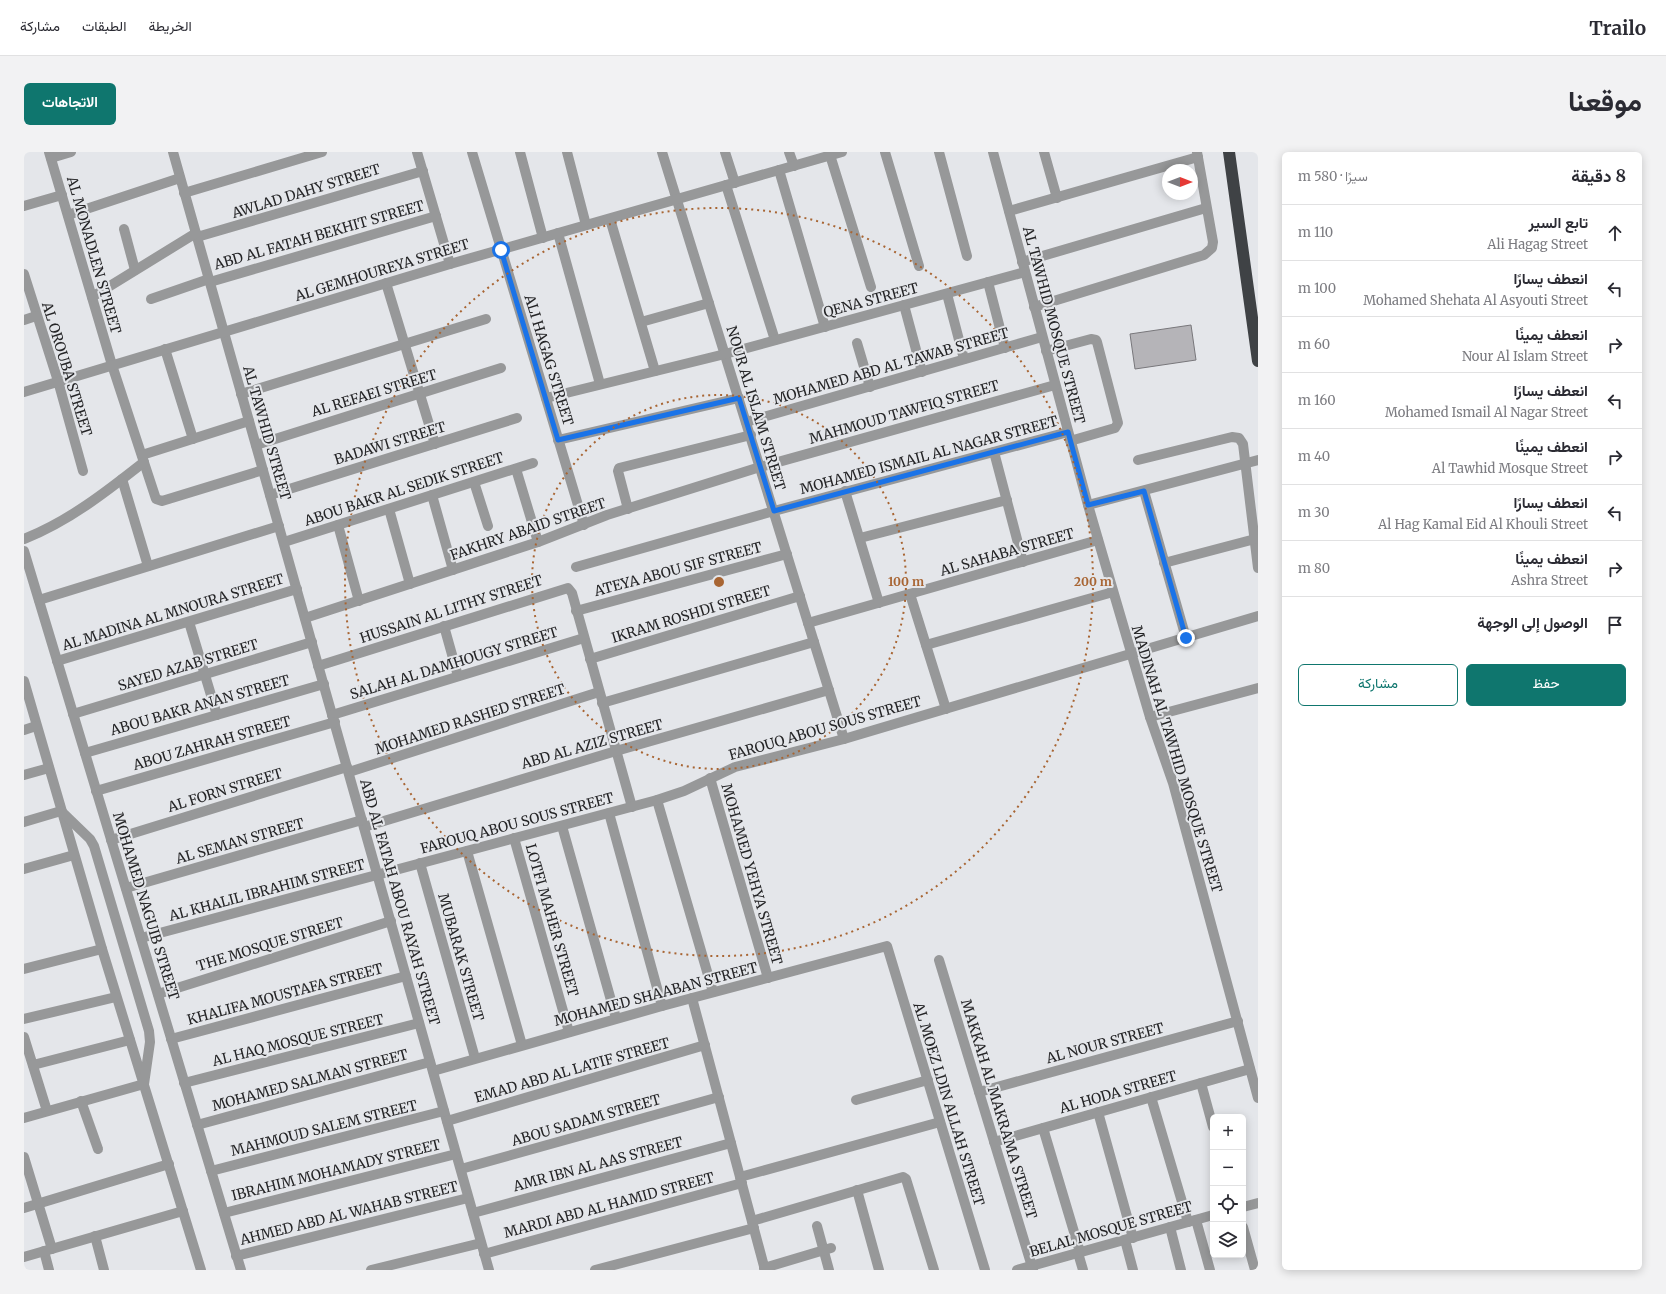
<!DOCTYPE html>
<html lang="ar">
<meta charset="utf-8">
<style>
body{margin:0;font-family:Merriweather,Vazirmatn,serif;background:#f2f2f3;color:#2b2b33;direction:rtl}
.controls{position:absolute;right:12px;bottom:12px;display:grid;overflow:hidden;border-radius:6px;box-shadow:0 2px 10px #0003}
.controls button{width:36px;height:36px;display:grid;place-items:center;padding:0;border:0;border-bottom:1px solid #e1e1e2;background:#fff;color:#2b2b33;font:20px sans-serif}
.compass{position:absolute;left:1138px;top:12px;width:36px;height:36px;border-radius:50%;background:#fff;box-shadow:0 2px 10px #0003;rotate:90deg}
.stop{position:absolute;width:12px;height:12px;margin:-9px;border:3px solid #1a73e8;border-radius:50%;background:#fff}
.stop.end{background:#1a73e8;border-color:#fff;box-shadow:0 1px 4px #0008}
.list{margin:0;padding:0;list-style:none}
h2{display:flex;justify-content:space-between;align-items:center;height:52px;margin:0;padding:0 16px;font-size:17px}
h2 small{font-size:13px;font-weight:400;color:#7c7c81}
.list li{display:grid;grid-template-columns:26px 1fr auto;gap:12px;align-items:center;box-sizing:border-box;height:56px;padding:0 16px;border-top:1px solid #e1e1e2}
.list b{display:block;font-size:15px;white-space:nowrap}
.list p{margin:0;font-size:13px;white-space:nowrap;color:#7c7c81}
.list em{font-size:13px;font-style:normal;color:#7c7c81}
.actions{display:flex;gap:8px;padding:12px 16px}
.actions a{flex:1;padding:9px 0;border:1px solid #0f766e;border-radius:6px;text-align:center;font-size:14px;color:#0f766e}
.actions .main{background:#0f766e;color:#fff}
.icon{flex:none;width:22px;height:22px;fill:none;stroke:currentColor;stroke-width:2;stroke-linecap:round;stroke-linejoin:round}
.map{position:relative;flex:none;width:1234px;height:1118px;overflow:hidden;direction:ltr;border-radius:6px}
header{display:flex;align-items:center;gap:24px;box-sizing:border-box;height:56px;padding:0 20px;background:#fff;border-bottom:1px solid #e1e1e2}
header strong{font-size:19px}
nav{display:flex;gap:22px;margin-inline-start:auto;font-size:14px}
.intro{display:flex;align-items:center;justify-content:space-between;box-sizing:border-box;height:96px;padding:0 24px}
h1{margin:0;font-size:28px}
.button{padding:10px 18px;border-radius:6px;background:#0f766e;color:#fff;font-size:14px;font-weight:700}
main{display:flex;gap:24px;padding:0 24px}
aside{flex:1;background:#fff;border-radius:6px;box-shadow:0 2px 10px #0003}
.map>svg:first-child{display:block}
.building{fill:#b5b4b8;stroke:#78777b}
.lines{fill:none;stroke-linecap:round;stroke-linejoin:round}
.minor{stroke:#979899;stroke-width:10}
.motorway{stroke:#3f4245;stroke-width:12}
.route{stroke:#1a73e8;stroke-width:5}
.ring{fill:none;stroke:#a86533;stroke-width:2;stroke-dasharray:2 4}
.labels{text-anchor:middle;stroke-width:4;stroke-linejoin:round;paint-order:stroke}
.street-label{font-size:14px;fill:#252527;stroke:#e4e6ea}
.centre{fill:#a86533;stroke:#e4e6ea;stroke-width:2}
.ring-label{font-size:12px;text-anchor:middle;font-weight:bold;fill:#a86533;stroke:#e4e6ea;stroke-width:4;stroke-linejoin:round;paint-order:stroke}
</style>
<header>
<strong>Trailo</strong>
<nav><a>الخريطة</a><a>الطبقات</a><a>مشاركة</a></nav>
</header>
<div class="intro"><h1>موقعنا</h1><a class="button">الاتجاهات</a></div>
<main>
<aside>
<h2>8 دقيقة<small>سيرًا · 580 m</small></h2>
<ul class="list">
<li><svg class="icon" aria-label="ahead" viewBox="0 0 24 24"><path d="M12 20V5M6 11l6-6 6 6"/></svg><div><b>تابع السير</b><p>Ali Hagag Street</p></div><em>110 m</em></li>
<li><svg class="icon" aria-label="left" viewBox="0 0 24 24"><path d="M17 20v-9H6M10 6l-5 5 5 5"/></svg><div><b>انعطف يسارًا</b><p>Mohamed Shehata Al Asyouti Street</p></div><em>100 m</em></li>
<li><svg class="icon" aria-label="right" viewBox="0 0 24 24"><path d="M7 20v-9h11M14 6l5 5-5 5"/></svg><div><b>انعطف يمينًا</b><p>Nour Al Islam Street</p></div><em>60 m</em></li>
<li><svg class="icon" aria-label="left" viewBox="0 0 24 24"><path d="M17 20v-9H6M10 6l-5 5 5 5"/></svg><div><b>انعطف يسارًا</b><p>Mohamed Ismail Al Nagar Street</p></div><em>160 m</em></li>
<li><svg class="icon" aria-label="right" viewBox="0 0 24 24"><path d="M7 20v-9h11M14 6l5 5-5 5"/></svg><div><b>انعطف يمينًا</b><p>Al Tawhid Mosque Street</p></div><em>40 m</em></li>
<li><svg class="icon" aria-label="left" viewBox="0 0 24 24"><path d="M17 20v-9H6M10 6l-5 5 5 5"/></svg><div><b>انعطف يسارًا</b><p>Al Hag Kamal Eid Al Khouli Street</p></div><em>30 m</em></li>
<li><svg class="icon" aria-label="right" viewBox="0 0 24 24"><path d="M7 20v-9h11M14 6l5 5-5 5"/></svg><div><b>انعطف يمينًا</b><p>Ashra Street</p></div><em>80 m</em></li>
<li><svg class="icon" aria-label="arrive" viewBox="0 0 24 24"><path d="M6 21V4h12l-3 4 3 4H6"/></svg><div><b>الوصول إلى الوجهة</b></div></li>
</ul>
<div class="actions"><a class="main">حفظ</a><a>مشاركة</a></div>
</aside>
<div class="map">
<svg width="1234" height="1118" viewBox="0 0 1234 1118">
<rect width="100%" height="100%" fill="#e4e6ea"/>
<!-- building -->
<path class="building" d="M1167 173 1172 208 1111 217 1106 182Z"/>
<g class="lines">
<!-- minor -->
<g class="minor">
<path d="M25 0 88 213 132 347 138 349 239 318"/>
<path d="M149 0 465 1118"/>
<path d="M393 0 426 112"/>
<path d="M448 0 560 373"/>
<path d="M496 0 519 86"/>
<path d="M543 0 562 73"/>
<path d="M638 0 820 587"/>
<path d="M701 0 711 31"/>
<path d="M765 0 770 14"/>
<path d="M861 0 895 114"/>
<path d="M915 0 943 104"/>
<path d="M969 0 1064 353 1126 565 1149 631 1234 946"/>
<path d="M1020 0 1033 46"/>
<path d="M806 3 847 135"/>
<path d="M27 6 47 0"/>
<path d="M755 18 801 175"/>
<path d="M702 33 751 188"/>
<path d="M160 41 298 0"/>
<path d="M0 54 38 43"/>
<path d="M985 59 1174 5"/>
<path d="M44 63 156 26"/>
<path d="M586 67 631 219"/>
<path d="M100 77 111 118"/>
<path d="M534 81 576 232"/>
<path d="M173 85 399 19"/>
<path d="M998 110 1182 56"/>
<path d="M0 122 34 229 59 319"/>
<path d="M186 130 412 64"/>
<path d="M964 130 981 196"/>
<path d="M362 131 411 292"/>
<path d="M923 142 940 207"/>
<path d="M68 145 172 81"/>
<path d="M127 147 185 127"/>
<path d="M880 153 898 220"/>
<path d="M1010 155 1180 103 1188 96 1189 90 1173 0"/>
<path d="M0 168 12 164"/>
<path d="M617 170 685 151"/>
<path d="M833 191 846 235"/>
<path d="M141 197 169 287"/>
<path d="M1022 199 1067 187 1072 188 1073 190 1094 271 1091 276 1046 289"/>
<path d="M0 240 426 112 818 0"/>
<path d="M217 242 462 167"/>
<path d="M522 246 701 202 1001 120"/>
<path d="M722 270 1018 185"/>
<path d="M534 288 715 246"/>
<path d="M232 293 477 216"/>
<path d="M970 300 999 410"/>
<path d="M118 303 225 269"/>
<path d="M1114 308 1208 285 1215 286 1219 292 1234 416"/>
<path d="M492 317 514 390"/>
<path d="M98 327 124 414"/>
<path d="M450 330 464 374"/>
<path d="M821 339 855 451"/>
<path d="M1120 339 1162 486"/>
<path d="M246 343 493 266"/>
<path d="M408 343 429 418"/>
<path d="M1064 353 1234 308"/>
<path d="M365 357 386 432"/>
<path d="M604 357 594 319 595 316 727 283"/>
<path d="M314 373 335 449"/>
<path d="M836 386 983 348"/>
<path d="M0 387C45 369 82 340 120 310"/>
<path d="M260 390 509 311"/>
<path d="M0 399 217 1118"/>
<path d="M1140 411 1231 387"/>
<path d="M552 415 750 359 1044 280"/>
<path d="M886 442 922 557"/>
<path d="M15 448 255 374"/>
<path d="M552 459 763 402"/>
<path d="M281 466 514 390 583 363 736 315 1031 233"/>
<path d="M165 470 193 563"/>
<path d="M784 471 1074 388"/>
<path d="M420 474 434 524"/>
<path d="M902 493 1089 440"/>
<path d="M566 507 776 444"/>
<path d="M33 509 273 437"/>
<path d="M294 514 544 436 548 441 608 655"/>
<path d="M0 529 78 797 177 1118"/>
<path d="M578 551 790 490"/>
<path d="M49 562 288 490"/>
<path d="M308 563 560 486"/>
<path d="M1126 565 1234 536"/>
<path d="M0 578 12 574"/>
<path d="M61 601 300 532"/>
<path d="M325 620 575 540"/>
<path d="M0 623 25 616"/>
<path d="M686 626 744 826"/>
<path d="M72 639 311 570"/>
<path d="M633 648 689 840"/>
<path d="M585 661 638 854"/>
<path d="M0 670 37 659 66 687 70 694 125 879 126 890 120 932 0 966"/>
<path d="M538 674 592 866"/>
<path d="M340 675 592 599 805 538"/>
<path d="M490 686 545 880"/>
<path d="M87 688 323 615"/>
<path d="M443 699 498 893"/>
<path d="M396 711 451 906"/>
<path d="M0 717 50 703"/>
<path d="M102 736 338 668"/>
<path d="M117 786 633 648 660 639 711 615 820 587 1234 464"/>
<path d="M915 808 1009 1118"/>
<path d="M0 817 78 797"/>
<path d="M134 842 367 769"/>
<path d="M668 846 741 1118"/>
<path d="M0 867 92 845"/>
<path d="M0 885 23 959"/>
<path d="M147 887 382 824"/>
<path d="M9 913 106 888"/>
<path d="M409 919 638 854 863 794 961 1118"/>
<path d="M160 931 395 871"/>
<path d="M1177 931 1189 975"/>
<path d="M955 940 1214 869"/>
<path d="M1127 945 1164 1070"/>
<path d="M832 948 904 928"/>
<path d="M57 949 74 997"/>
<path d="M1074 960 1109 1086"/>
<path d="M423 969 681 893"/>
<path d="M173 973 406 910"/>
<path d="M1019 976 1056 1100"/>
<path d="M970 990 1226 917"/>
<path d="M0 1005 28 1097"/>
<path d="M437 1017 695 945"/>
<path d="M187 1019 420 959"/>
<path d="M716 1025 916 970"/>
<path d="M833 1038 855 1118"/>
<path d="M1219 1055 1234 1051"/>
<path d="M0 1056 145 1012"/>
<path d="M200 1061 432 1002"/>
<path d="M449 1061 707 991"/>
<path d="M1172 1068 1186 1118"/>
<path d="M728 1069 879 1025 882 1027 910 1118"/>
<path d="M793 1074 805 1118"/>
<path d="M1146 1075 1157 1118"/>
<path d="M1219 1075 1231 1118"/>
<path d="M71 1084 80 1118"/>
<path d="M1101 1088 1109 1118"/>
<path d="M20 1099 25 1118"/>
<path d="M1054 1101 1059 1118"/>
<path d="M460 1102 718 1031"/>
<path d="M212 1104 444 1046"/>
<path d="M0 1105 159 1059"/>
<path d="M740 1116 807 1096"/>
<path d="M347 1118 457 1091"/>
<path d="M571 1118 730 1076"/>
<path d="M993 1118 1189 1063"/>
</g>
<!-- motorway -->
<path class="motorway" d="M1205 0 1234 209"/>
</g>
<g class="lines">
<!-- route -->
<path class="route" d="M477 98 534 288 715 246 750 359 1044 280 1064 353 1120 339 1162 486"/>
</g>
<!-- distance rings -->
<g class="ring">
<circle cx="695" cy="430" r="187"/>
<circle cx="695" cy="430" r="374"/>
</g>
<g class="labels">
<!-- street labels -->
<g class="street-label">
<text transform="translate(282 39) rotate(-17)" y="5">AWLAD DAHY STREET</text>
<text transform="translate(295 83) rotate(-16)" y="5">ABD AL FATAH BEKHIT STREET</text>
<text transform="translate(70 103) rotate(74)" y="5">AL MONADLEN STREET</text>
<text transform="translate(358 118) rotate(-17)" y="5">AL GEMHOUREYA STREET</text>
<text transform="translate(847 148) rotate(-15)" y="5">QENA STREET</text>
<text transform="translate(1030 173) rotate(75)" y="5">AL TAWHID MOSQUE STREET</text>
<text transform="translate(525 208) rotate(73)" y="5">ALI HAGAG STREET</text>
<text transform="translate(867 214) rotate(-16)" y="5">MOHAMED ABD AL TAWAB STREET</text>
<text transform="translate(43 217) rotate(73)" y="5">AL OROUBA STREET</text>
<text transform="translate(350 241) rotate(-17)" y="5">AL REFAEI STREET</text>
<text transform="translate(732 256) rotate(73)" y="5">NOUR AL ISLAM STREET</text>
<text transform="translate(880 260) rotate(-16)" y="5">MAHMOUD TAWFIQ STREET</text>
<text transform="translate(243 281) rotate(74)" y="5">AL TAWHID STREET</text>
<text transform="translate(366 291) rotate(-17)" y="5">BADAWI STREET</text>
<text transform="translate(905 303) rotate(-15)" y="5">MOHAMED ISMAIL AL NAGAR STREET</text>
<text transform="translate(380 337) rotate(-18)" y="5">ABOU BAKR AL SEDIK STREET</text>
<text transform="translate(504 377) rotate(-19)" y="5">FAKHRY ABAID STREET</text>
<text transform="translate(983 400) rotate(-16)" y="5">AL SAHABA STREET</text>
<text transform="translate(654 417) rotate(-15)" y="5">ATEYA ABOU SIF STREET</text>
<text transform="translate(427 457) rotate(-18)" y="5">HUSSAIN AL LITHY STREET</text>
<text transform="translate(149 460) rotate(-17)" y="5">AL MADINA AL MNOURA STREET</text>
<text transform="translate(667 462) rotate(-17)" y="5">IKRAM ROSHDI STREET</text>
<text transform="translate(430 511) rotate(-17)" y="5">SALAH AL DAMHOUGY STREET</text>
<text transform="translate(164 513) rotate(-17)" y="5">SAYED AZAB STREET</text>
<text transform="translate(176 553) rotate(-16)" y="5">ABOU BAKR ANAN STREET</text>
<text transform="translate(446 567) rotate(-18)" y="5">MOHAMED RASHED STREET</text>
<text transform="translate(801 576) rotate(-16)" y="5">FAROUQ ABOU SOUS STREET</text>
<text transform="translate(188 591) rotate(-16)" y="5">ABOU ZAHRAH STREET</text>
<text transform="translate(568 592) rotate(-16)" y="5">ABD AL AZIZ STREET</text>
<text transform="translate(1153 607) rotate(73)" y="5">MADINAH AL TAWHID MOSQUE STREET</text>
<text transform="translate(201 638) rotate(-17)" y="5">AL FORN STREET</text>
<text transform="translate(493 671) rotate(-15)" y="5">FAROUQ ABOU SOUS STREET</text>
<text transform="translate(216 689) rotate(-16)" y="5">AL SEMAN STREET</text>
<text transform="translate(728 722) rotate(74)" y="5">MOHAMED YEHYA STREET</text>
<text transform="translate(243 738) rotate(-15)" y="5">AL KHALIL IBRAHIM STREET</text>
<text transform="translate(376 750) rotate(74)" y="5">ABD AL FATAH ABOU RAYAH STREET</text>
<text transform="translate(122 754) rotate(73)" y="5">MOHAMED NAGUIB STREET</text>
<text transform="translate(528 768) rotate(74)" y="5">LOTFI MAHER STREET</text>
<text transform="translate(246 792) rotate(-17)" y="5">THE MOSQUE STREET</text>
<text transform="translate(437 805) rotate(74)" y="5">MUBARAK STREET</text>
<text transform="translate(261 842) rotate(-15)" y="5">KHALIFA MOUSTAFA STREET</text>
<text transform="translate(632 842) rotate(-15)" y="5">MOHAMED SHAABAN STREET</text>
<text transform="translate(274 888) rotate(-14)" y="5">AL HAQ MOSQUE STREET</text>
<text transform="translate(1081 891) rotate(-15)" y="5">AL NOUR STREET</text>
<text transform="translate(548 918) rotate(-16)" y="5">EMAD ABD AL LATIF STREET</text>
<text transform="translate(286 928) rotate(-15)" y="5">MOHAMED SALMAN STREET</text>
<text transform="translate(1094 940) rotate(-16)" y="5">AL HODA STREET</text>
<text transform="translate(925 952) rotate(73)" y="5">AL MOEZ LDIN ALLAH STREET</text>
<text transform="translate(975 957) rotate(73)" y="5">MAKKAH AL MAKRAMA STREET</text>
<text transform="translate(562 968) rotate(-16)" y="5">ABOU SADAM STREET</text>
<text transform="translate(300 976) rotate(-14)" y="5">MAHMOUD SALEM STREET</text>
<text transform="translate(574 1012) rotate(-15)" y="5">AMR IBN AL AAS STREET</text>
<text transform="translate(312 1018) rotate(-14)" y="5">IBRAHIM MOHAMADY STREET</text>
<text transform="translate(585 1053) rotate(-15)" y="5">MARDI ABD AL HAMID STREET</text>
<text transform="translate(325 1061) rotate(-14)" y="5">AHMED ABD AL WAHAB STREET</text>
<text transform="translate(1087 1077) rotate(-16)" y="5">BELAL MOSQUE STREET</text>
</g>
</g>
<circle cx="695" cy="430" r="6" class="centre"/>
<g class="ring-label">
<text x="882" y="434">100 m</text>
<text x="1069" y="434">200 m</text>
</g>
</svg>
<div class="controls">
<button>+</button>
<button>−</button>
<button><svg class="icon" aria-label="locate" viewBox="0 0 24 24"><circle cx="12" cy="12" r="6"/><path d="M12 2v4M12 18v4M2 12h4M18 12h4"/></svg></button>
<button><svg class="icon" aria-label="layers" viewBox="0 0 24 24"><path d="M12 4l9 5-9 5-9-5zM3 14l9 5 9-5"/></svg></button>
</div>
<svg class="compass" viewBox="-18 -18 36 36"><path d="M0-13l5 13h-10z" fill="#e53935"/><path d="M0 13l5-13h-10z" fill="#7c7c81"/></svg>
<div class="stop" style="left:477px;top:98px"></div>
<div class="stop end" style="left:1162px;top:486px"></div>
</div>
</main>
